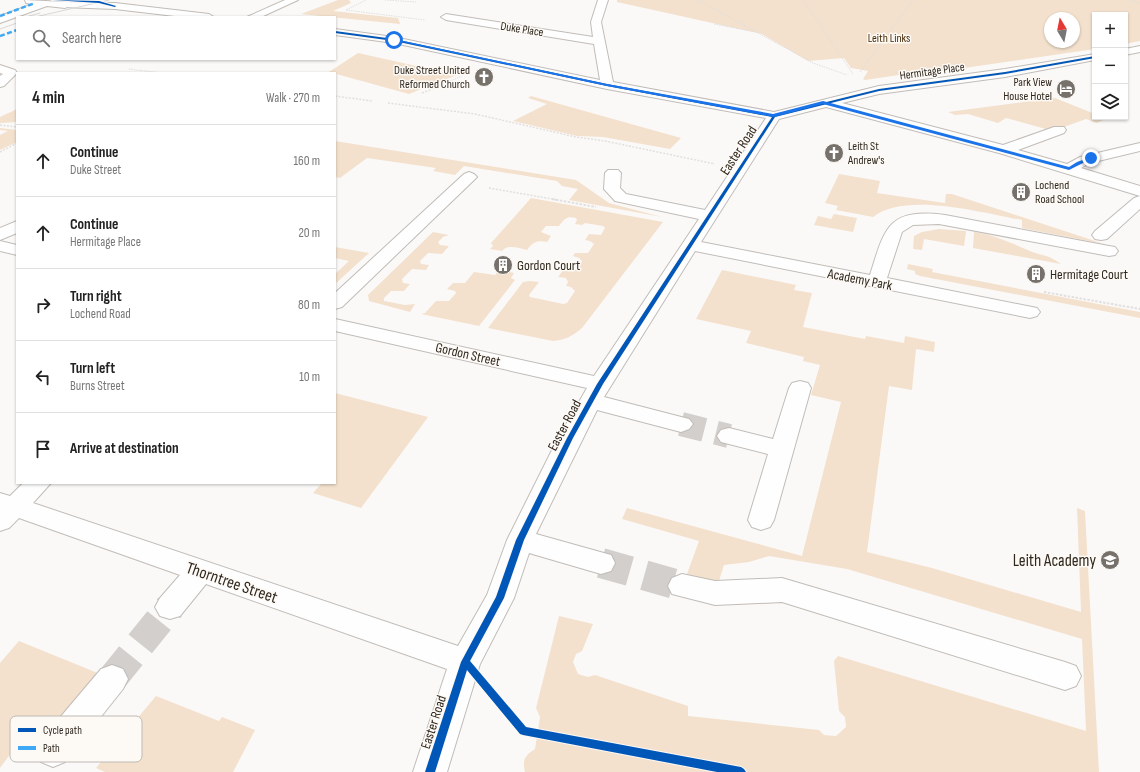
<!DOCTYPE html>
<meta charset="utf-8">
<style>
body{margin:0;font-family:"Sofia Sans Condensed",sans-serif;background:#f6f6f6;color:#222}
.controls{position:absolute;right:12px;top:12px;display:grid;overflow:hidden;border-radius:0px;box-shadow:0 1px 3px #0004}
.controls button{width:36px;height:36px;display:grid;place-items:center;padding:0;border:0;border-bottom:1px solid #e0e0e0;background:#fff;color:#222;font:20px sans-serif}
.compass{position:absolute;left:1044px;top:12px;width:36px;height:36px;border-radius:50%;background:#fff;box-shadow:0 1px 3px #0004;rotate:350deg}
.stop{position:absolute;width:12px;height:12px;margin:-9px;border:3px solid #1a73e8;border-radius:50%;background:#fff}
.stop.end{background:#1a73e8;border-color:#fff;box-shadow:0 1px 4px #0008}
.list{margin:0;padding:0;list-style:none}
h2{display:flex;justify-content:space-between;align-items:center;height:52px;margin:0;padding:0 16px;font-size:17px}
h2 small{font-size:13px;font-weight:400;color:#767676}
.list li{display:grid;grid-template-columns:26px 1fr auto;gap:12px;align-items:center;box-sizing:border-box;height:72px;padding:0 16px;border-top:1px solid #e0e0e0}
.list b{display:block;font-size:15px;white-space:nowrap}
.list p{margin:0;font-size:13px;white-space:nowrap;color:#767676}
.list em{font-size:13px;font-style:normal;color:#767676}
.icon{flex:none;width:22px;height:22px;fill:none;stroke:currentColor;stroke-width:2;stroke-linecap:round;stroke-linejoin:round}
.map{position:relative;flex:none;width:1140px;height:772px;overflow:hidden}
.search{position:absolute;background:#fff;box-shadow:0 1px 3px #0004;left:16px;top:16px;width:320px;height:44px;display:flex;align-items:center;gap:10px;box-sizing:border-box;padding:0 14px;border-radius:0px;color:#767676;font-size:15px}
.panel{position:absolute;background:#fff;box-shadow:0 1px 3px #0004;left:16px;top:72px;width:320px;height:412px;border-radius:0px}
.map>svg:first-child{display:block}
.green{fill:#f3e1cd;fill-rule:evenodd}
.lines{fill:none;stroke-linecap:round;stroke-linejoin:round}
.minor-tunnel-far1{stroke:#d2cfcc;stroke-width:24;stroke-dasharray:24 12;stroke-linecap:butt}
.minor-tunnel{stroke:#d2cfcc;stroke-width:30;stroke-dasharray:30 15;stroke-linecap:butt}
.minor-casing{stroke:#c1bcb8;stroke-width:2}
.major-casing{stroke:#c1bcb8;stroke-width:2}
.path-far2{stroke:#e1e0de;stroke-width:1;stroke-dasharray:1.5 1;stroke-linecap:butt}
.path-far1{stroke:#e1e0de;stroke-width:1.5;stroke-dasharray:2 1.5;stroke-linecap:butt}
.path{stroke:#e1e0de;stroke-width:2;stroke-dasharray:2.5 1.5;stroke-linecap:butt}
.minor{fill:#fefefe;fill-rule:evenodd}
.major{fill:#fefefe;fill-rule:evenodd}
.tram{stroke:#d9d8d8;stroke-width:1}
.quiet{stroke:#3fa9f5;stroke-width:2.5;stroke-dasharray:5 2.5;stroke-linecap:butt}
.cycleway-casing{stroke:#fdf9f5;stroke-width:2}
.cycleway{fill:#0057b8;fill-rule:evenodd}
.route{fill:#1a73e8}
.labels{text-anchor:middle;stroke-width:3;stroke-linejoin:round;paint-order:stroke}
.far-street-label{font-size:12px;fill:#2f281f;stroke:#fdf9f5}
.far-park-label{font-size:12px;fill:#462c05;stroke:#fdf9f5}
.far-poi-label{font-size:12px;fill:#2f281f;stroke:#fdf9f5;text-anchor:end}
.street-label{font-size:14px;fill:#2f281f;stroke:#fdf9f5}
.poi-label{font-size:14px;fill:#2f281f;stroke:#fdf9f5;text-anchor:start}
.near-poi-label{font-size:17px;fill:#2f281f;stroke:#fdf9f5;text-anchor:end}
.near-street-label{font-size:17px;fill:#2f281f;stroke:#fdf9f5}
.key{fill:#fdf9f5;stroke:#bfbab5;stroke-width:1}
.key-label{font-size:11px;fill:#2f281f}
</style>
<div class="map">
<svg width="1140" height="772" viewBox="0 0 1140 772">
<rect width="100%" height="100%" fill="#fbf9f7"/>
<!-- green -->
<g class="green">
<path d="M338 0H349L351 3 333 11 398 18 400 24 301 14Z"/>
<path d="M617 0H1140V41L1125 44V15H1095V49L964 68 926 73 919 72 865 80 863 79 868 71 851 68 844 58 808 61 762 34 617 2ZM1050 18H1074V42H1050Z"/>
<path d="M358 53 457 75 409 94 329 72Z"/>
<path d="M531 96 681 138 670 149 603 137 577 136 513 121 547 104 528 98Z"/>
<path d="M1055 98 1095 114V117H1103L1105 119 1097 123 1086 119 1053 131 1006 118 998 123 968 114 955 115 948 112Z"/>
<path d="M17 109V122L0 123V117Z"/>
<path d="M0 128 17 130V142L0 150V135L8 131 0 130Z"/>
<path d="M335 141 576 180 609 203 662 217 569 200 578 189 562 186 557 181 464 166 455 175 433 171 436 168 367 158 340 178 335 177Z"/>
<path d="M839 174 880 181 877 193 945 203 946 194H952L1104 244 1022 228V220C983 213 905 191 873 217L836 210 838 206 825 203Z"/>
<path d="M531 198 663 222 582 328C573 336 565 340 553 341L488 328 523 282 530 281 539 282 529 295 530 297 563 304 567 303 575 291 571 287 566 286 568 282 566 278 558 277 564 269 577 270 582 261 579 258 573 256 575 253H588L594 244 590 241 585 240 589 234 601 235 605 228 603 226 585 223 582 225 575 224 577 220 576 218C567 216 565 218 559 226H546L541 232 551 236 547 242C537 240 533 242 527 250 518 248 508 244 502 251L490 249 493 246 491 243Z"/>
<path d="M834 214 857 218 853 232 814 225 818 216 831 219Z"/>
<path d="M939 229 966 231 964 246 924 239 922 250 913 249 914 236 922 232Z"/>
<path d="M433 232 449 235 443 237 438 242 440 245 449 246 442 254 428 253 420 261 421 264 429 265 426 270 412 269 402 279 403 283 410 284 404 291H391L384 298V301L405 305 415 304 410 312 369 301 368 295Z"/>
<path d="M974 232C995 235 1011 243 1030 251 1043 256 1049 255 1061 264L973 248Z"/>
<path d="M335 247 369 253 335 284V274L349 261 335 258Z"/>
<path d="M908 264 933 269 932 272 1140 312V318L920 276 915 274V271L907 269Z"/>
<path d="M499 270 514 273 511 278 515 280 479 326 421 314 425 313 436 301H449L456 293 455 291 447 289 453 283H465L474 272 495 275Z"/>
<path d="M722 270 796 285 794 290 812 293 803 327 865 339 866 336 904 343 905 336 935 342 934 352 916 349 912 390 889 386 867 552 932 568 1081 612 1077 508 1085 511 1099 772H525C522 760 525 755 535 749L540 717 536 708 559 616 593 624 582 651 576 654 573 662 578 674 588 677 595 675 688 706V716L819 730 824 735 836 736 846 727 845 717 839 711 834 661 838 656 1086 731 1082 639 847 569 769 556 749 562 724 565 718 584 687 574 699 541 622 519 627 508 802 556 841 402 811 395 820 365 803 361 804 357 746 343 751 331 696 319Z"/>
<path d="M335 393 428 417 361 508 313 493 322 483H335Z"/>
<path d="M19 641 100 674 43 737 25 734 0 768V663Z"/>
<path d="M156 696 219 721 222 717 255 730 233 772H105L96 768Z"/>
</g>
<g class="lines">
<!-- minor-tunnel-far1 -->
<path class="minor-tunnel-far1" d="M681 424 729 436"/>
<!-- minor-tunnel -->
<g class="minor-tunnel">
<path d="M601 563 682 586"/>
<path d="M112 679 170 607"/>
</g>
<defs>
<g id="minor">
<path d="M285 0H298L261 17H247Z"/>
<path d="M598 0H608L601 22 613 82 774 112 879 86 1005 69 1095 54V60L1005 77 879 94 842 103 1003 145 1054 127H1064L1066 130 1064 133 1018 150 1067 164 1080 157 1140 143V151L1090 163 1081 168 1140 186V196L999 153 826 107 779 119 701 242 870 275C885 227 888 208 945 215L1109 246 1115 247 1118 251 1115 255 1109 256 939 224 913 225 902 232 887 278 1037 308 1040 312 1037 316 1030 318 695 251 604 397 689 419 693 424 689 429 681 432 597 410 536 534 611 555 615 563 611 571 601 574 529 553 514 598 480 664 447 772H413L447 669 206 584 180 616 170 619 160 616 155 607 160 598 180 575 19 518 9 528 0 531V493L10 496 23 483H51L33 503 458 646 487 595 507 540 558 438 587 388 335 331V319L594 376 699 219 615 201 604 189 605 173 608 170H618L621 173 620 188 626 194 705 210 766 118 607 89 394 43 335 35V29L394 37 600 80 594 44 446 20 441 17 446 14 593 37 591 22Z"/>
<path d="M65 2 115 3 209 14 214 17H183L115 9 62 7 60 5 62 3Z"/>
<path d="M1140 46V52L1125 55V49Z"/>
<path d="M0 65 15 70 17 73 4 86 0 87V76L3 74 0 73Z"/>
<path d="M469 172 474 174 477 177 474 180 342 307 335 309V293L464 174Z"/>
<path d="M1140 196V209L1107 239 1101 240 1095 239 1092 235 1095 231 1134 198Z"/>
<path d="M17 221V233L0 240V228Z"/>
<path d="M0 241 17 245V255L0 251Z"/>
<path d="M800 381 808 383 811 388 774 520 770 527 761 530 752 527 748 520 768 454 721 442 717 436 721 430 729 428 773 439 789 388 792 383Z"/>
<path d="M682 574 715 581 782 578 1065 662 1076 666 1081 676 1076 686 1065 690 782 602 715 605 672 594 668 586 672 578Z"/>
<path d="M112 665 123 669 128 679 123 689 65 762 53 767 41 762 36 751 41 740 101 669Z"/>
</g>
<path id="major" d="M25 0 65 2 70 5 65 8 47 6 0 23V16L33 4 26 3Z"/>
</defs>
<!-- minor casing -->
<use href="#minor" class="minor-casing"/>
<!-- major casing -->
<use href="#major" class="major-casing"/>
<!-- path-far2 -->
<g class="path-far2">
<path d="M366 0 346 10 425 20"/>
<path d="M385 0 416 2"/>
<path d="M698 0 813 63 847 75"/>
<path d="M803 0 853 74"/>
<path d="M1130 0 1140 3"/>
<path d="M714 24 756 32"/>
<path d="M129 69 162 73"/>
<path d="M860 72 913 0"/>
<path d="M434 88 462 76"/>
</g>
<!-- path-far1 -->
<g class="path-far1">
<path d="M422 93 437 87"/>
<path d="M335 96 372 101"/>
<path d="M388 103 475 114 576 137 605 141 715 164"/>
<path d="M0 125 17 127"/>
<path d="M0 152 17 143"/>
<path d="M489 188 558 200"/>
</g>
<!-- path -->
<g class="path">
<path d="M552 199 596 207"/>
<path d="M1044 292 1140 309"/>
</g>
<!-- minor -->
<use href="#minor" class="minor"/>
<!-- major -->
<use href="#major" class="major"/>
<!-- tram -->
<g class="tram">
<path d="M26 17 40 13"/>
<path d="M35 17 109 0"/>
<path d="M0 29 17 23"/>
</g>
<!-- quiet -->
<g class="quiet">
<path d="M0 16 35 3"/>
<path d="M0 36 17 30"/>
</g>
<defs>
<g id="cycleway">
<path d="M52 0 99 1 116 6 115 7 99 3Z"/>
<path d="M335 31 394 39 607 84 774 115 879 89 1005 72 1095 56V58L1005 74 879 91 775 117 603 384 573 438 524 540 504 598 470 661 526 727 741 767 744 769 746 772H717L523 735 520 734 467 670 435 772H425L461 662 496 597 516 540 567 438 597 384 772 117 607 86 394 41 335 33Z"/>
</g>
</defs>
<!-- cycleway casing -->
<use href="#cycleway" class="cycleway-casing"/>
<!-- cycleway -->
<use href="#cycleway" class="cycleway"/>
</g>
<!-- route -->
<path class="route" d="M394 39 607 84 773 114 823 101 1069 167 1077 162 1091 157 1093 158 1069 170 823 104 774 117 607 86 393 40Z"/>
<!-- icons -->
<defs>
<symbol id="church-disc" viewBox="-11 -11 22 22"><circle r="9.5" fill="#76716b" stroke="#fdf9f5"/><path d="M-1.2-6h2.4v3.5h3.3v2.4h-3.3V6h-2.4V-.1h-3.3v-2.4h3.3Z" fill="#fff"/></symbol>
<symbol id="hotel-disc" viewBox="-11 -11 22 22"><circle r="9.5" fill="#76716b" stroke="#fdf9f5"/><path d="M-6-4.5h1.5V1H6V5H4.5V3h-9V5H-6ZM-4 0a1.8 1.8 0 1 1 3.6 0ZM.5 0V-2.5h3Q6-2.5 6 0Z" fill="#fff"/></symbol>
<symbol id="building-disc" viewBox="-11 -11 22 22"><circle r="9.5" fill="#76716b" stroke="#fdf9f5"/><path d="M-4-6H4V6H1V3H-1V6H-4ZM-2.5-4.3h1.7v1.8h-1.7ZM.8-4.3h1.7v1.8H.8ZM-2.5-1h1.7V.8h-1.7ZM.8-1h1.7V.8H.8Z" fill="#fff"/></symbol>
<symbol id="school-disc" viewBox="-11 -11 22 22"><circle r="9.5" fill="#76716b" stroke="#fdf9f5"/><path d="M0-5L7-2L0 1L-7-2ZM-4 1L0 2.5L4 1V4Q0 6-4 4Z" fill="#fff"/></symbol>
</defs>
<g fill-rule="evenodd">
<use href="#church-disc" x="473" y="66" width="22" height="22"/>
<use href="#hotel-disc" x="1055" y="78" width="22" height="22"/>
<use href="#church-disc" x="823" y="142" width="22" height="22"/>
<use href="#building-disc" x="1010" y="181" width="22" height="22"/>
<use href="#building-disc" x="492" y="254" width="22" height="22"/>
<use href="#building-disc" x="1025" y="263" width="22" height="22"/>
<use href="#school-disc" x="1099" y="549" width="22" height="22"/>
</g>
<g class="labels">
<!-- far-street labels -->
<g class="far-street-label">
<text transform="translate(522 29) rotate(9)" y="4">Duke Place</text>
<text transform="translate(932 71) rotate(-8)" y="4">Hermitage Place</text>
</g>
<!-- far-park labels -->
<g class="far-park-label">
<text x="889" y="42">Leith Links</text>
</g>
<!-- far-poi labels -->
<g class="far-poi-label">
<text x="470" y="74">Duke Street United<tspan x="470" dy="14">Reformed Church</tspan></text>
<text x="1052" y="86">Park View<tspan x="1052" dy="14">House Hotel</tspan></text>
<text x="848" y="150" text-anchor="start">Leith St<tspan x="848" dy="14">Andrew's</tspan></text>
<text x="1035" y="189" text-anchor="start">Lochend<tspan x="1035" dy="14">Road School</tspan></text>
</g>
<!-- street labels -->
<g class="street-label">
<text transform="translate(738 150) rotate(-57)" y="5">Easter Road</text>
<text transform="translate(860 279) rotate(11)" y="5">Academy Park</text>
<text transform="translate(468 354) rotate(13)" y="5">Gordon Street</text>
<text transform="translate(564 425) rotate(-62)" y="5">Easter Road</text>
<text transform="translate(433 722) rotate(-72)" y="5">Easter Road</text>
</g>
<!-- poi labels -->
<g class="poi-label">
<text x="517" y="270">Gordon Court</text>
<text x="1050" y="279">Hermitage Court</text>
</g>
<!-- near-poi labels -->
<g class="near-poi-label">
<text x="1096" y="566">Leith Academy</text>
</g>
<!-- near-street labels -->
<g class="near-street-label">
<text transform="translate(232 582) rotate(19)" y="6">Thorntree Street</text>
</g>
</g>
<!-- legend -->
<rect x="10" y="716" width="132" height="46" rx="6" class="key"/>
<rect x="18" y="728" width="18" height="4" fill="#0057b8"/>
<rect x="18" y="746" width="18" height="4" fill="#3fa9f5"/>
<g class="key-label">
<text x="43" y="734">Cycle path</text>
<text x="43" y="752">Path</text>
</g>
</svg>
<div class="controls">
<button>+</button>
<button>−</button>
<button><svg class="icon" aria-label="layers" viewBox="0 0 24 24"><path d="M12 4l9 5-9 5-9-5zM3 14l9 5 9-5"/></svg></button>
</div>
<svg class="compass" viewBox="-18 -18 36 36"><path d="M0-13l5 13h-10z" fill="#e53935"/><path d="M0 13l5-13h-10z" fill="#767676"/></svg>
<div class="stop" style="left:394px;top:40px"></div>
<div class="stop end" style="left:1091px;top:158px"></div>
<div class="search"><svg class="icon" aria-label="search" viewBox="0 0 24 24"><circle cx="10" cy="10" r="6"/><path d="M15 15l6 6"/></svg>Search here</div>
<section class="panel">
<h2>4 min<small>Walk · 270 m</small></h2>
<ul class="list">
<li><svg class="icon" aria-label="ahead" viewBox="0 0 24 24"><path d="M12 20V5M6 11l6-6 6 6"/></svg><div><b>Continue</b><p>Duke Street</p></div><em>160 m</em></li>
<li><svg class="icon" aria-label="ahead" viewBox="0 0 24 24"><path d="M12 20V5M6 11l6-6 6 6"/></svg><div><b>Continue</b><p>Hermitage Place</p></div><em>20 m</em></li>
<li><svg class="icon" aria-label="right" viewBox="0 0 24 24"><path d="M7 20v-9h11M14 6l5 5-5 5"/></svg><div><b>Turn right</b><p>Lochend Road</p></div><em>80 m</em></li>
<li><svg class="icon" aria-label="left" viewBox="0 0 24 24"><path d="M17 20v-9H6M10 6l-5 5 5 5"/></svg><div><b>Turn left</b><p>Burns Street</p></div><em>10 m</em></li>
<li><svg class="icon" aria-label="arrive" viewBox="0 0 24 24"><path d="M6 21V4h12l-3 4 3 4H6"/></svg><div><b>Arrive at destination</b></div></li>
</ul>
</section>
</div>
